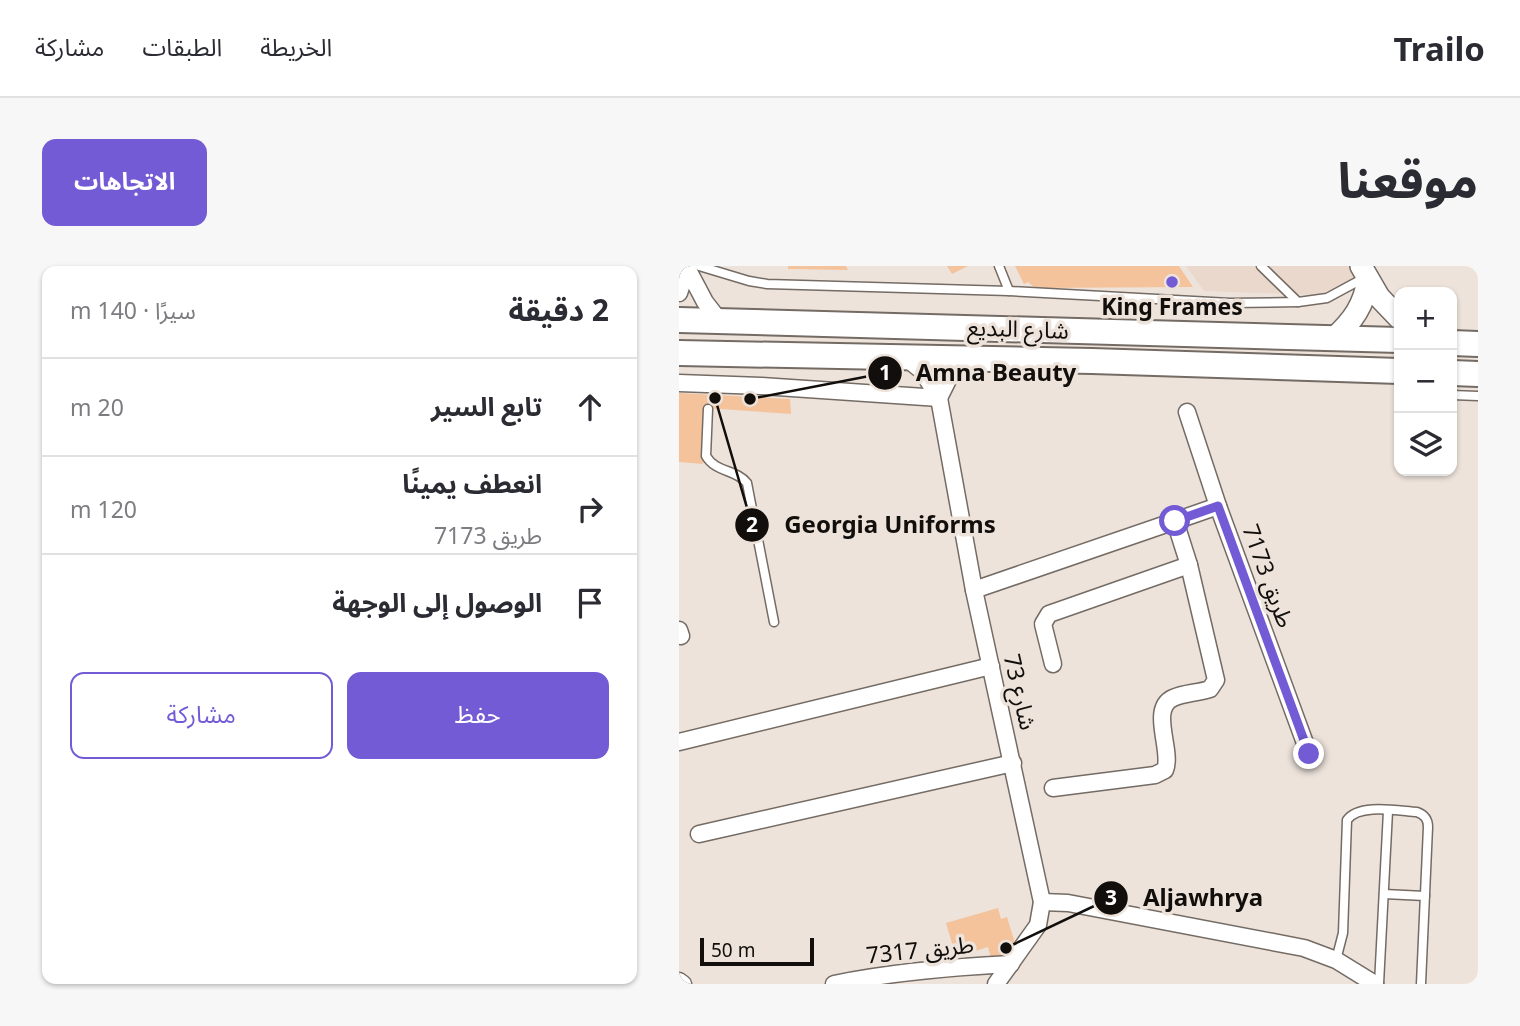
<!DOCTYPE html>
<html lang="ar">
<meta charset="utf-8">
<style>
body{margin:0;font-family:"Noto Sans","Noto Sans Arabic",sans-serif;background:#f7f7f7;color:#2b2b33;direction:rtl}
.controls{position:absolute;right:21px;top:21px;display:grid;overflow:hidden;border-radius:14px;box-shadow:0 2px 5px #0004}
.controls button{width:63px;height:63px;display:grid;place-items:center;padding:0;border:0;border-bottom:2px solid #e1e1e2;background:#fff;color:#2b2b33;font:35px sans-serif}
.scale{position:absolute;left:21px;bottom:18px;width:114px;box-sizing:border-box;padding-left:7px;border:4px solid #110e0b;border-top:0;font-size:19px;line-height:24px;white-space:nowrap;color:#110e0b;-webkit-text-stroke:5px #ede3db;paint-order:stroke}
.stop{position:absolute;width:21px;height:21px;margin:-16px;border:5px solid #735bd5;border-radius:50%;background:#fff}
.stop.end{background:#735bd5;border-color:#fff;box-shadow:0 2px 7px #0008}
.list{margin:0;padding:0;list-style:none}
h2{display:flex;justify-content:space-between;align-items:center;height:91px;margin:0;padding:0 28px;font-size:30px}
h2 small{font-size:23px;font-weight:400;color:#7c7c81}
.list li{display:grid;grid-template-columns:46px 1fr auto;gap:21px;align-items:center;box-sizing:border-box;height:98px;padding:0 28px;border-top:2px solid #e1e1e2}
.list b{display:block;font-size:26px;white-space:nowrap}
.list p{margin:0;font-size:23px;white-space:nowrap;color:#7c7c81}
.list em{font-size:23px;font-style:normal;color:#7c7c81}
.actions{display:flex;gap:14px;padding:21px 28px}
.actions a{flex:1;padding:16px 0;border:2px solid #735bd5;border-radius:14px;text-align:center;font-size:24px;color:#735bd5}
.actions .main{background:#735bd5;color:#fff}
.icon{flex:none;width:38px;height:38px;fill:none;stroke:currentColor;stroke-width:2;stroke-linecap:round;stroke-linejoin:round}
.map{position:relative;flex:none;width:799px;height:718px;overflow:hidden;direction:ltr;border-radius:14px}
header{display:flex;align-items:center;gap:42px;box-sizing:border-box;height:98px;padding:0 35px;background:#fff;border-bottom:2px solid #e1e1e2}
header strong{font-size:33px}
nav{display:flex;gap:38px;margin-inline-start:auto;font-size:24px}
.intro{display:flex;align-items:center;justify-content:space-between;box-sizing:border-box;height:168px;padding:0 42px}
h1{margin:0;font-size:49px}
.button{padding:18px 32px;border-radius:14px;background:#735bd5;color:#fff;font-size:24px;font-weight:700}
main{display:flex;gap:42px;padding:0 42px}
aside{flex:1;background:#fff;border-radius:14px;box-shadow:0 2px 5px #0004}
.map>svg:first-child{display:block}
.built{fill:#e9d8cb}
.building{fill:#f4c39c}
.lines{fill:none;stroke-linecap:round;stroke-linejoin:round}
.lane-casing{stroke:#746b64;stroke-width:11}
.street-casing{stroke:#746b64;stroke-width:19}
.secondary-casing{stroke:#746b64;stroke-width:24}
.primary-casing{stroke:#746b64;stroke-width:28}
.lane{stroke:#fff;stroke-width:8}
.street{stroke:#fff;stroke-width:16}
.secondary{stroke:#fff;stroke-width:21}
.primary{stroke:#fff;stroke-width:24}
.route{stroke:#735bd5;stroke-width:9}
.poi-dot{fill:#735bd5;stroke:#ede3db;stroke-width:2.5}
.labels{text-anchor:middle;stroke-width:7;stroke-linejoin:round;paint-order:stroke}
.poi-label{font-size:23px;font-weight:bold;fill:#110e0b;stroke:#ede3db}
.street-label{font-size:23px;fill:#110e0b;stroke:#ede3db}
.leader{fill:none;stroke:#110e0b;stroke-width:2.5}
.callout-dot{fill:#110e0b;stroke:#ede3db;stroke-width:2.5}
.mark-label{font-size:21px;text-anchor:middle;font-weight:bold;fill:#fff}
.callout-label{font-size:24px;text-anchor:middle;font-weight:bold;fill:#110e0b;stroke:#ede3db;stroke-width:7;stroke-linejoin:round;paint-order:stroke}
</style>
<header>
<strong>Trailo</strong>
<nav><a>الخريطة</a><a>الطبقات</a><a>مشاركة</a></nav>
</header>
<div class="intro"><h1>موقعنا</h1><a class="button">الاتجاهات</a></div>
<main>
<div class="map">
<svg width="799" height="718" viewBox="0 0 799 718">
<rect width="100%" height="100%" fill="#ede3db"/>
<!-- built -->
<path class="built" d="M507 0H671L680 10 639 29 525 25Z"/>
<!-- building -->
<g class="building">
<path d="M109 0H167L169 4 109 3Z"/>
<path d="M268 0H289L273 8Z"/>
<path d="M336 0H500L514 21 356 22 349 16 345 18Z"/>
<path d="M0 127 111 133 112 148 27 142 24 198 0 196Z"/>
<path d="M319 642 322 653 328 651 338 684 312 692 309 681 277 691 267 657Z"/>
</g>
<g class="lines">
<defs>
<g id="lane">
<path d="M20 0 70 15 88 18 330 25 551 37 619 36 648 32 685 12"/>
<path d="M320 0 330 25"/>
<path d="M582 0 619 36"/>
<path d="M773 129 799 130"/>
<path d="M29 143 27 190C37 207 57 203 68 217L95 356"/>
<path d="M705 628 746 630"/>
<path d="M657 694 664 667 668 554C680 537 720 545 738 546 746 549 749 553 749 561L742 718"/>
<path d="M700 718 709 545"/>
</g>
<g id="street">
<path d="M7 0 26 36 40 54"/>
<path d="M0 27 5 12V0"/>
<path d="M227 92 243 105 260 132 295 324 363 636 359 659 317 718"/>
<path d="M0 117 82 120 260 132"/>
<path d="M260 132 273 106 288 93"/>
<path d="M508 146 539 240 630 488"/>
<path d="M295 324 496 255"/>
<path d="M0 364 2 370"/>
<path d="M374 398 364 358 370 348 510 299"/>
<path d="M0 476 312 400"/>
<path d="M374 522 476 509 486 504C494 485 470 443 494 432 505 427 519 427 531 423L537 414 510 299 496 255 539 240"/>
<path d="M20 568 334 497"/>
<path d="M363 636 389 637 625 682 657 694 696 718"/>
<path d="M0 715 4 718"/>
<path d="M155 718C213 706 273 701 332 698"/>
</g>
<g id="secondary">
<path d="M682 0 700 31 720 52"/>
<path d="M655 72C674 55 685 39 689 14"/>
</g>
<g id="primary">
<path d="M0 54 720 74"/>
<path d="M773 77 799 78"/>
<path d="M0 87 413 95 720 105"/>
<path d="M773 107 799 108"/>
</g>
</defs>
<!-- lane casing -->
<use href="#lane" class="lane-casing"/>
<!-- street casing -->
<use href="#street" class="street-casing"/>
<!-- secondary casing -->
<use href="#secondary" class="secondary-casing"/>
<!-- primary casing -->
<use href="#primary" class="primary-casing"/>
<!-- lane -->
<use href="#lane" class="lane"/>
<!-- street -->
<use href="#street" class="street"/>
<!-- secondary -->
<use href="#secondary" class="secondary"/>
<!-- primary -->
<use href="#primary" class="primary"/>
</g>
<g class="lines">
<!-- route -->
<path class="route" d="M496 255 539 240 630 488"/>
</g>
<!-- markers -->
<circle class="poi-dot" cx="493" cy="16" r="7"/>
<g class="labels">
<!-- poi labels -->
<g class="poi-label">
<text x="493" y="49">King Frames</text>
</g>
<!-- street labels -->
<g class="street-label">
<text transform="translate(339 63) rotate(2)" y="8">شارع البديع</text>
<text transform="translate(589 310) rotate(70)" y="8">طريق 7173</text>
<text transform="translate(341 426) rotate(77)" y="8">شارع 73</text>
<text transform="translate(241 684) rotate(-6)" y="8">طريق 7317</text>
</g>
</g>
<!-- callouts -->
<path class="leader" d="M71 133L206 107M36 132L73 259M327 682L432 632"/>
<g class="callout-dot">
<circle cx="71" cy="133" r="7"/>
<circle cx="36" cy="132" r="7"/>
<circle cx="327" cy="682" r="7"/>
<circle cx="206" cy="107" r="18"/>
<circle cx="73" cy="259" r="18"/>
<circle cx="432" cy="632" r="18"/>
</g>
<g class="mark-label">
<text x="206" y="114">1</text>
<text x="73" y="266">2</text>
<text x="432" y="639">3</text>
</g>
<g class="callout-label">
<text x="317" y="115">Amna Beauty</text>
<text x="211" y="267">Georgia Uniforms</text>
<text x="524" y="640">Aljawhrya</text>
</g>
</svg>
<div class="controls">
<button>+</button>
<button>−</button>
<button><svg class="icon" aria-label="layers" viewBox="0 0 24 24"><path d="M12 4l9 5-9 5-9-5zM3 14l9 5 9-5"/></svg></button>
</div>
<div class="scale">50 m</div>
<div class="stop" style="left:496px;top:255px"></div>
<div class="stop end" style="left:630px;top:488px"></div>
</div>
<aside>
<h2>2 دقيقة<small>سيرًا · 140 m</small></h2>
<ul class="list">
<li><svg class="icon" aria-label="ahead" viewBox="0 0 24 24"><path d="M12 20V5M6 11l6-6 6 6"/></svg><div><b>تابع السير</b></div><em>20 m</em></li>
<li><svg class="icon" aria-label="right" viewBox="0 0 24 24"><path d="M7 20v-9h11M14 6l5 5-5 5"/></svg><div><b>انعطف يمينًا</b><p>طريق 7173</p></div><em>120 m</em></li>
<li><svg class="icon" aria-label="arrive" viewBox="0 0 24 24"><path d="M6 21V4h12l-3 4 3 4H6"/></svg><div><b>الوصول إلى الوجهة</b></div></li>
</ul>
<div class="actions"><a class="main">حفظ</a><a>مشاركة</a></div>
</aside>
</main>
